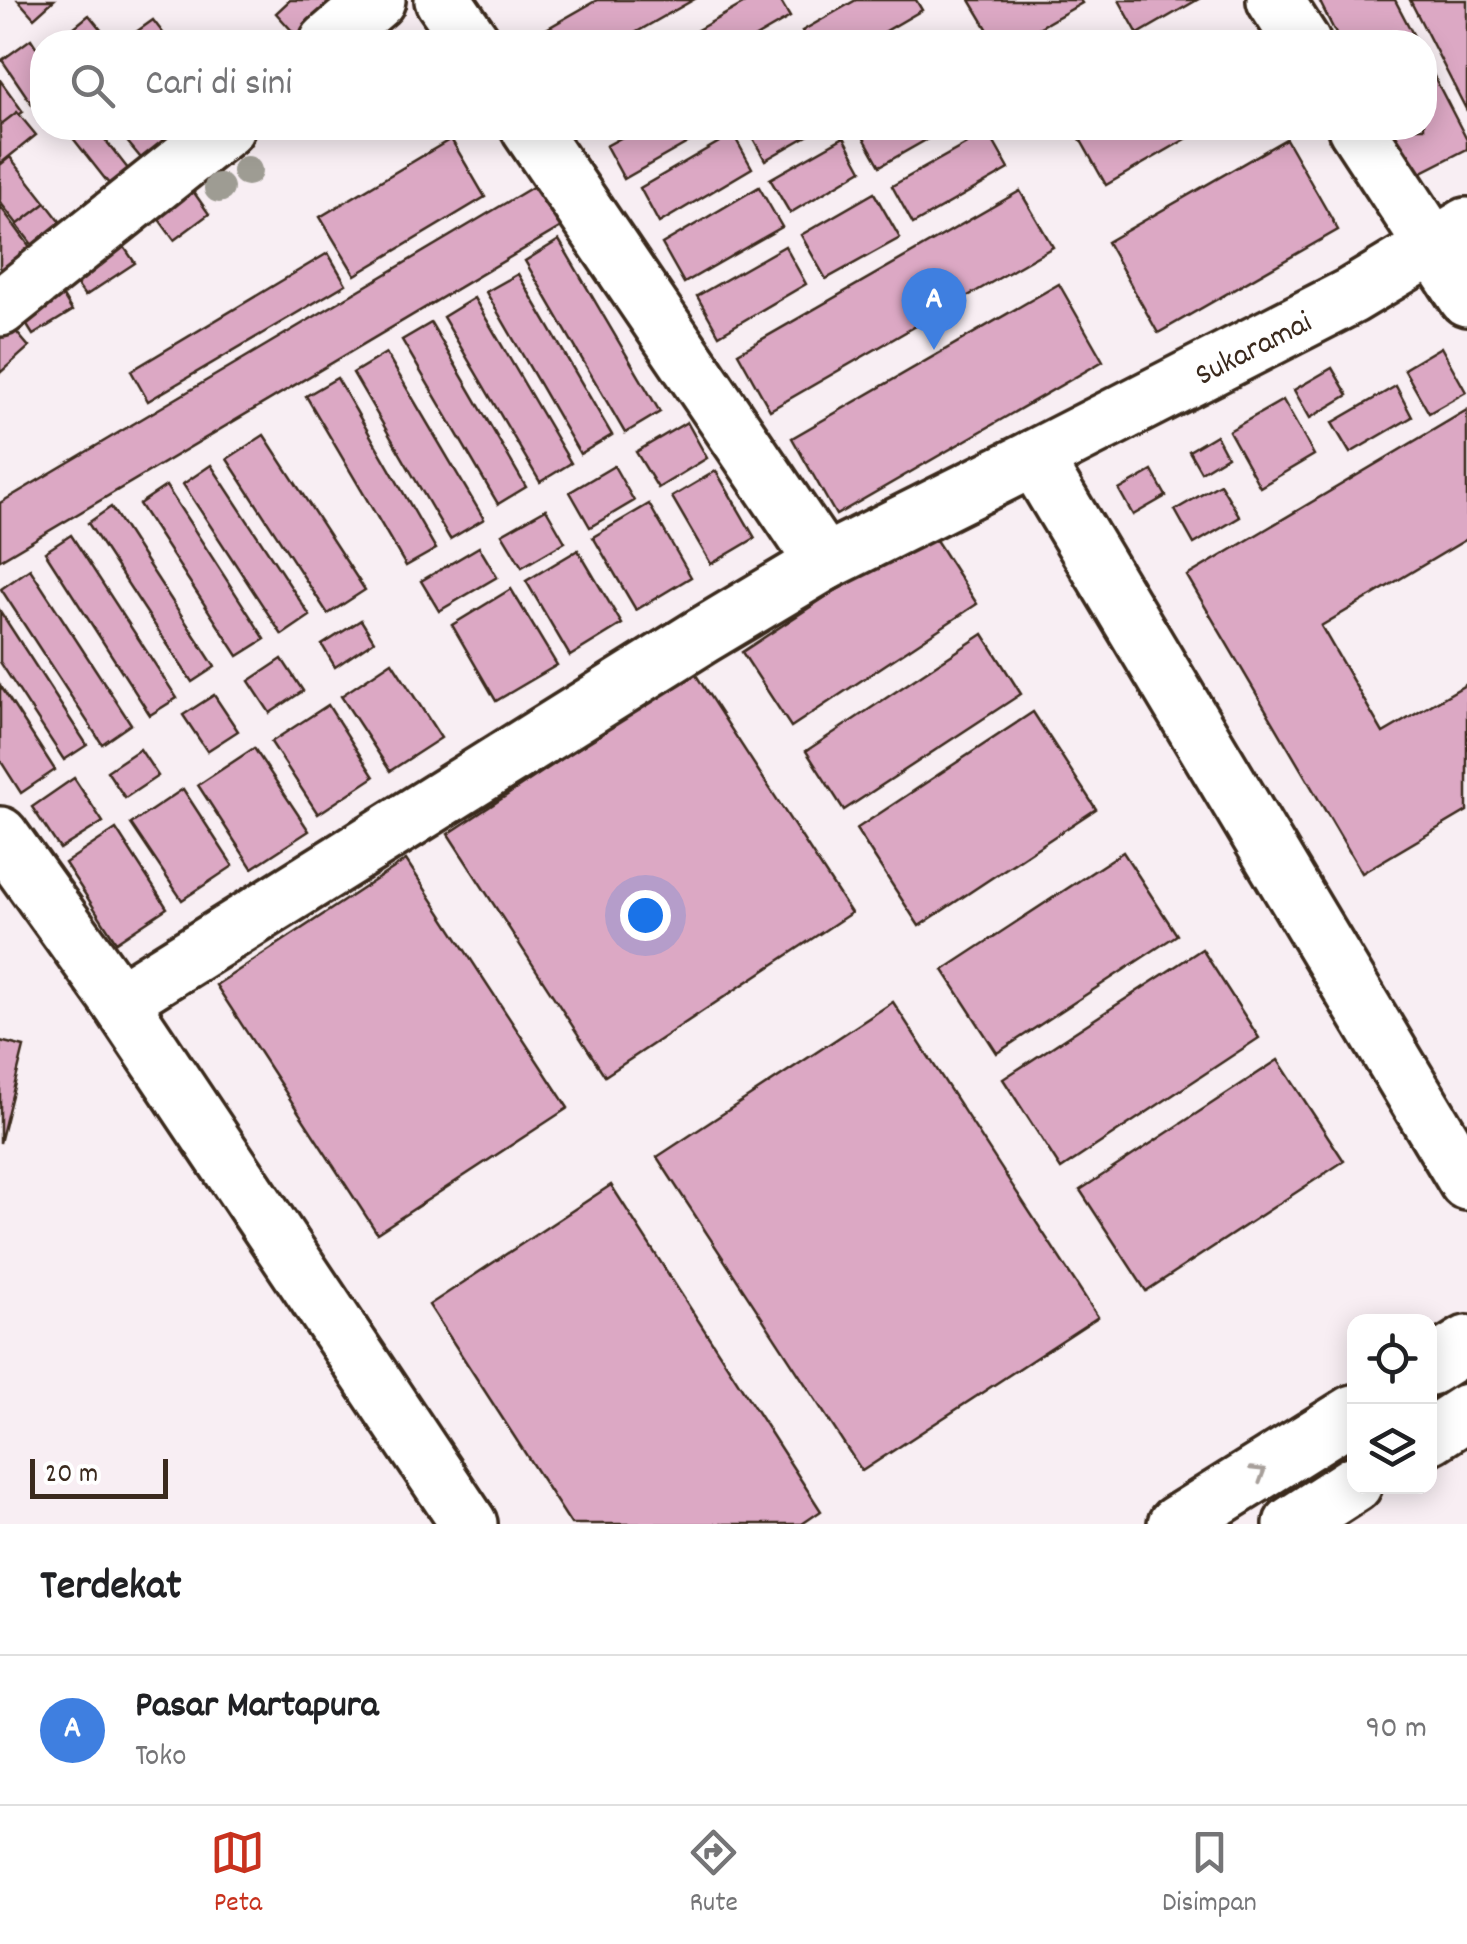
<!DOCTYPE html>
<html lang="id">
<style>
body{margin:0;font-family:Dekko,sans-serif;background:#f2f2f2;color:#202124}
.controls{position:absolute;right:30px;bottom:30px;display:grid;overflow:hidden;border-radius:20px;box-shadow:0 5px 25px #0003}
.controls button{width:90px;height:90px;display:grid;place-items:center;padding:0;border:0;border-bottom:2px solid #e0e0e0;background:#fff;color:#202124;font:50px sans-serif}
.scale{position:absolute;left:30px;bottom:25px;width:138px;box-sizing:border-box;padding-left:10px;border:5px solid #3b2a1e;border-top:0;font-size:28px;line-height:35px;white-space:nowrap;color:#3b2a1e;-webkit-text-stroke:8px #fff;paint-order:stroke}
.you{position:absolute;left:645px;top:915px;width:35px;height:35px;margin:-25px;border:8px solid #fff;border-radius:50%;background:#1a73e8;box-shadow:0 0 0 15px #1a73e833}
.badge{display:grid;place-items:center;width:65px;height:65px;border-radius:50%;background:#c8321e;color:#fff;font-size:32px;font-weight:700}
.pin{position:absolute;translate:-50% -82px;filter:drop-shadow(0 2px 5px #0008)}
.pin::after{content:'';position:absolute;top:52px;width:35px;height:30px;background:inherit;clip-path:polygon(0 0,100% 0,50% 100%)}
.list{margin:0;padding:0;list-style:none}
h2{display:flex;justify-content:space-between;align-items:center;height:130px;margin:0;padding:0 40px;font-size:42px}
h2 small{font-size:32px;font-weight:400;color:#757577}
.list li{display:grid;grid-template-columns:65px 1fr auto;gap:30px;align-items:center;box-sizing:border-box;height:150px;padding:0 40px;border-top:2px solid #e0e0e0}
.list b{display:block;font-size:38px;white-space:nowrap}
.list p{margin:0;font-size:32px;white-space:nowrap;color:#757577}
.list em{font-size:32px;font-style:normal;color:#757577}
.icon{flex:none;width:55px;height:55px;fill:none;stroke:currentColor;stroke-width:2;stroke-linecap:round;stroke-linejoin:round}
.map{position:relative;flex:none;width:1467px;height:1524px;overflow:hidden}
.search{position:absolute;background:#fff;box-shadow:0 5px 25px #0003;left:30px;right:30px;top:30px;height:110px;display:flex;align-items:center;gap:25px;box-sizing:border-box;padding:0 35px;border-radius:40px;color:#757577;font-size:38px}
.sheet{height:280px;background:#fff}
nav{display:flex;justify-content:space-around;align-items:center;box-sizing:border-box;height:140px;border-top:2px solid #e0e0e0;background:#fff;font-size:28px;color:#757577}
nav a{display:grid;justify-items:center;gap:5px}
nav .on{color:#c8321e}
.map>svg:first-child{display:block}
.building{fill:#dca8c4;stroke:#3b2a1e;stroke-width:2.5}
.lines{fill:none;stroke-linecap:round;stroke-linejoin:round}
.minor-casing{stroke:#3b2a1e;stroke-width:62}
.highway-casing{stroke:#3b2a1e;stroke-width:62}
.minor{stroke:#fff;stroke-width:55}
.highway{stroke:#fff;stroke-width:55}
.tree{fill:#9e9c93}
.oneway{stroke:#a79f9a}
.labels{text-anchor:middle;stroke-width:10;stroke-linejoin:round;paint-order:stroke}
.street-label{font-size:32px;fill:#3b2a1e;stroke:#fff}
</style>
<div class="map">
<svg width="1467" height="1524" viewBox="0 0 1467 1524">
<rect width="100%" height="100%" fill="#f8eef3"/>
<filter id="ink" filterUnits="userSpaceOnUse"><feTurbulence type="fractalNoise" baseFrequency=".01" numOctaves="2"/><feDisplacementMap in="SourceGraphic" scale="20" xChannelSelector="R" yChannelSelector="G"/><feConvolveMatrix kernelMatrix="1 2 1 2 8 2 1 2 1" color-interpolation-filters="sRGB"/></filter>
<g filter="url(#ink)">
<!-- building -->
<g class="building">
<path d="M18 0H54L34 18Z"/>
<path d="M290 0H327L344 19 302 42 276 13Z"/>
<path d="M597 0H693L619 42H541L536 35Z"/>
<path d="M750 0H780L790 17 747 42H682L680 40Z"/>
<path d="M856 0H916L922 10 867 42H808L802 31Z"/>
<path d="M970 0H1080L1082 3 1014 42H995Z"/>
<path d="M1119 0H1197L1138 34Z"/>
<path d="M1324 0H1395L1417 42H1340L1320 2Z"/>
<path d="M1410 0H1467V111Z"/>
<path d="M89 15 110 41 56 42Z"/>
<path d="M153 20 170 42H122Z"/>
<path d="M31 39 42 56V114L40 116 2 60Z"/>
<path d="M1424 57 1467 140V149L1410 178 1384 128H1424Z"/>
<path d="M0 80 23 112 0 128Z"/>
<path d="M17 112 36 135 0 164V125Z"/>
<path d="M65 128H96L132 174 113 189Z"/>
<path d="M116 128H176L181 134 145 163Z"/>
<path d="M639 128H709L710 130 624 179 606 146Z"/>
<path d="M758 128H821L765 160 750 133Z"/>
<path d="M862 128H947L880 166 859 129Z"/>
<path d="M1074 128H1205L1106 185Z"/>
<path d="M988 132 1009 169 913 224 892 186Z"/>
<path d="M733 134 752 168 659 223 640 188Z"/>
<path d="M844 137 862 170 790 213 770 179Z"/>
<path d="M451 139 485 197 355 275 320 217Z"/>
<path d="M1286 139 1338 230 1158 333 1107 242Z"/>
<path d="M10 157 46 203 18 225 0 202V165Z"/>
<path d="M186 181 209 214 174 240 150 207Z"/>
<path d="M536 185 561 227 0 560V503Z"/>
<path d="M759 187 782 227 684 283 662 244Z"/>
<path d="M1020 191 1053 247 770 410 738 353Z"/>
<path d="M874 193 900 238 826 279 801 235Z"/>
<path d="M46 203 70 234 41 256 17 225Z"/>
<path d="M0 206 33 251 0 276Z"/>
<path d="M114 232 135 263 85 296 64 267Z"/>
<path d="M559 240 660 412 625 433 525 261Z"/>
<path d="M785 246 806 284 719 335 697 296Z"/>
<path d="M328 253 346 284 148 401 131 371Z"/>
<path d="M518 274 612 435 580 454 486 292Z"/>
<path d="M55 283 72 311 33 335 16 308Z"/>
<path d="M1059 284 1103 361 836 515 792 438Z"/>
<path d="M474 298 571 463 540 482 443 317Z"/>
<path d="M1 314 29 347 0 373V315Z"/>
<path d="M431 323 526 487 498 504 402 340Z"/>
<path d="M1441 347 1466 392 1429 413 1404 369Z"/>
<path d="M386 353 484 519 450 539 353 373Z"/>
<path d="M1332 368 1348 395 1310 418 1294 390Z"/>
<path d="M337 378 436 549 406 566 306 396Z"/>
<path d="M1396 386 1412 417 1350 453 1332 423Z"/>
<path d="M1283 400 1314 455 1260 487 1229 431Z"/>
<path d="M1467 410V539L1321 626 1383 733 1467 684V811L1362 873 1187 576Z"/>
<path d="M687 422 707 458 658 488 636 452Z"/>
<path d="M264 435 365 590 328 614 227 459Z"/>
<path d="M1216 435 1227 456 1201 472 1189 451Z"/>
<path d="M211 465 310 616 282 635 183 484Z"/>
<path d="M614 466 634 501 590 527 570 492Z"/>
<path d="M716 471 755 538 711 564 672 497Z"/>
<path d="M1152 471 1166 496 1133 515 1119 490Z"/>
<path d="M1220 484 1240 517 1194 544 1175 510Z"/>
<path d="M166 486 265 639 238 656 139 504Z"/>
<path d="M649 504 691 577 636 610 593 537Z"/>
<path d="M111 507 215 667 192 682 88 523Z"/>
<path d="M546 509 565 542 522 567 502 534Z"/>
<path d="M929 529 977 604 791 727 742 652Z"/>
<path d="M71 535 177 698 150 715 45 552Z"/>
<path d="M479 547 497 577 439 611 421 581Z"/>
<path d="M578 550 622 624 570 656 526 581Z"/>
<path d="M30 569 131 724 102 744 1 589Z"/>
<path d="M511 589 557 665 496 701 452 625Z"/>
<path d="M0 611 87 745 64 760 0 662Z"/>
<path d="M361 620 374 641 335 667 322 645Z"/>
<path d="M983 634 1021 694 844 810 806 751Z"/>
<path d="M282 659 303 691 270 713 249 681Z"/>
<path d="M392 662 441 738 390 771 341 696Z"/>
<path d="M694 672 851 913 605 1076 448 834Z"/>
<path d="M0 685 55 770 21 793 0 760Z"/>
<path d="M214 695 238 731 207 751 183 715Z"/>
<path d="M328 705 374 777 318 814 271 742Z"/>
<path d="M1033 712 1096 809 919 926 856 829Z"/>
<path d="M254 748 309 831 252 868 198 785Z"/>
<path d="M140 749 158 776 125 798 107 771Z"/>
<path d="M74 778 103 822 60 849 32 807Z"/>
<path d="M183 789 233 866 182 900 131 824Z"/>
<path d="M116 829 167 908 116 942 65 863Z"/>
<path d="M1123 852 1177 935 997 1053 943 970Z"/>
<path d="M406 860 568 1108 377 1233 216 985Z"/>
<path d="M1202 949 1259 1038 1061 1169 1003 1079Z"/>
<path d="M893 1002 1098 1317 862 1471 657 1157Z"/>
<path d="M0 1041 24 1047 0 1143Z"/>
<path d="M1278 1060 1344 1161 1146 1291 1080 1190Z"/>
<path d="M611 1185 821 1511 802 1524H571L429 1305Z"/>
</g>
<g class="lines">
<defs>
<g id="minor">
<path d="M443 0 472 42"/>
<path d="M1275 0 1302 42"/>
<path d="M328 42 377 0"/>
<path d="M529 128 824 563"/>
<path d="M1356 128 1467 298"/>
<path d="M0 308 226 128"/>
<path id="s1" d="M1034 458 1351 296 1467 226"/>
<path d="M0 835 119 1001 469 1524"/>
<path d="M119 1001 702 636 824 563 1034 458 1467 1182"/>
</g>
<g id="highway">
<path d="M1430 1367 1467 1344"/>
<path d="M1430 1436 1467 1412"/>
<path d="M1176 1524 1354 1413"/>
<path d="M1292 1524 1354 1484"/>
</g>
</defs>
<!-- minor casing -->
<use href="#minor" class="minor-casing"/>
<!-- highway casing -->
<use href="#highway" class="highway-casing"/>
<!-- minor -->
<use href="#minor" class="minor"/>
<!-- highway -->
<use href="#highway" class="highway"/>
</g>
<!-- trees -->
<g class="tree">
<circle cx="247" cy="171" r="15"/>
<circle cx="219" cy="188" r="15"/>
</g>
<!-- one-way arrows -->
<defs><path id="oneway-chevron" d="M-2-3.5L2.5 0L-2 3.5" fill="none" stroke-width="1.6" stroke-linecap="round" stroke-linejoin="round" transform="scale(2.5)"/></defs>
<use class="oneway" href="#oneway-chevron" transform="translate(1259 1473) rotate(-32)"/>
</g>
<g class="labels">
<!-- street labels -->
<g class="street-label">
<text dy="11" stroke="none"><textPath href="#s1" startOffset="245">Sukaramai</textPath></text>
</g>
</g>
</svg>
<div class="controls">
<button><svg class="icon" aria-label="locate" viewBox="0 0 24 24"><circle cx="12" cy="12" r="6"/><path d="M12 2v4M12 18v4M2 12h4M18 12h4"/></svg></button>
<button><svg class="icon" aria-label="layers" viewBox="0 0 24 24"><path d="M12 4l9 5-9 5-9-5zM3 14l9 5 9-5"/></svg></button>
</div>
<div class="scale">20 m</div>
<div class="you"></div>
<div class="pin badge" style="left:934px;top:350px;background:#3f7fe0">A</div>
<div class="search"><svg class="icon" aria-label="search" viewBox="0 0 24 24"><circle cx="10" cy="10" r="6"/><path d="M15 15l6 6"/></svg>Cari di sini</div>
</div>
<section class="sheet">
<h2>Terdekat<small></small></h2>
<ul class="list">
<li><span class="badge" style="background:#3f7fe0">A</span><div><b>Pasar Martapura</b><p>Toko</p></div><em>90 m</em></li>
</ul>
</section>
<nav>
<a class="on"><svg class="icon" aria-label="map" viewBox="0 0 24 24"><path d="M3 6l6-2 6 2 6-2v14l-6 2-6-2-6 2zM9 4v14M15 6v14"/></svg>Peta</a>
<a><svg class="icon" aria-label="directions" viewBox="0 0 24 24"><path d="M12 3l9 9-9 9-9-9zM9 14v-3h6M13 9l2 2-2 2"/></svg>Rute</a>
<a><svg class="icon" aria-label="saved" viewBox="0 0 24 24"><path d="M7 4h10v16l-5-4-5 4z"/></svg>Disimpan</a>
</nav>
